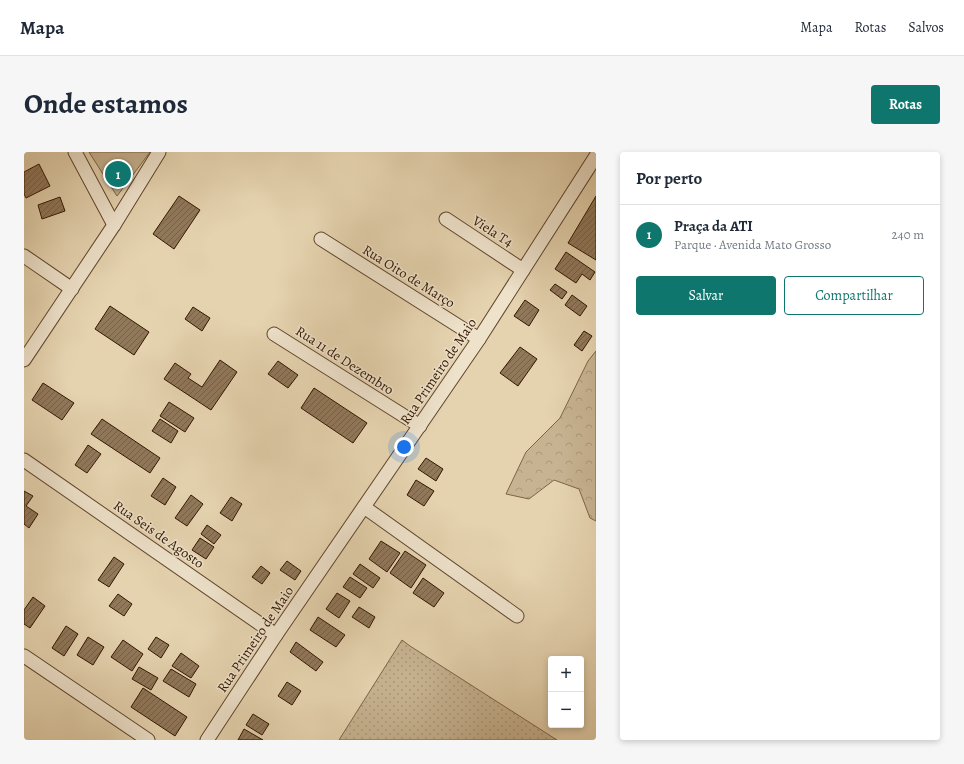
<!DOCTYPE html>
<html lang="pt">
<meta charset="utf-8">
<style>
body{margin:0;font-family:Alegreya,serif;background:#f6f6f7;color:#1f2937}
.controls{position:absolute;right:12px;bottom:12px;display:grid;overflow:hidden;border-radius:4px;box-shadow:0 2px 6px #0003}
.controls button{width:36px;height:36px;display:grid;place-items:center;padding:0;border:0;border-bottom:1px solid #e0e1e3;background:#fff;color:#1f2937;font:20px sans-serif}
.you{position:absolute;left:380px;top:295px;width:14px;height:14px;margin:-10px;border:3px solid #fff;border-radius:50%;background:#1a73e8;box-shadow:0 0 0 6px #1a73e833}
.badge{display:grid;place-items:center;width:26px;height:26px;border-radius:50%;background:#0f766e;color:#fff;font-size:13px;font-weight:700}
.pin{position:absolute;translate:-50% -50%;border:2px solid #fff;box-shadow:0 1px 4px #0006}
.list{margin:0;padding:0;list-style:none}
h2{display:flex;justify-content:space-between;align-items:center;height:52px;margin:0;padding:0 16px;font-size:17px}
h2 small{font-size:13px;font-weight:400;color:#747a83}
.list li{display:grid;grid-template-columns:26px 1fr auto;gap:12px;align-items:center;box-sizing:border-box;height:60px;padding:0 16px;border-top:1px solid #e0e1e3}
.list b{display:block;font-size:15px;white-space:nowrap}
.list p{margin:0;font-size:13px;white-space:nowrap;color:#747a83}
.list em{font-size:13px;font-style:normal;color:#747a83}
.actions{display:flex;gap:8px;padding:12px 16px}
.actions a{flex:1;padding:9px 0;border:1px solid #0f766e;border-radius:4px;text-align:center;font-size:14px;color:#0f766e}
.actions .main{background:#0f766e;color:#fff}
.map{position:relative;flex:none;width:572px;height:588px;overflow:hidden;border-radius:4px}
header{display:flex;align-items:center;gap:24px;box-sizing:border-box;height:56px;padding:0 20px;background:#fff;border-bottom:1px solid #e0e1e3}
header strong{font-size:19px}
nav{display:flex;gap:22px;margin-inline-start:auto;font-size:14px}
.intro{display:flex;align-items:center;justify-content:space-between;box-sizing:border-box;height:96px;padding:0 24px}
h1{margin:0;font-size:28px}
.button{padding:10px 18px;border-radius:4px;background:#0f766e;color:#fff;font-size:14px;font-weight:700}
main{display:flex;gap:24px;padding:0 24px}
aside{flex:1;background:#fff;border-radius:4px;box-shadow:0 2px 6px #0003}
.map>svg:first-child{display:block}
.grass{fill:url(#grass-dots);stroke:#7d6448}
.forest{fill:url(#forest-crowns);stroke:#7d6448}
.park{fill:#c7b391;stroke:#7d6448}
.building{fill:url(#building-hatch);stroke:#331600}
.lines{fill:none;stroke-linecap:round;stroke-linejoin:round}
.minor-casing{stroke:#60452c;stroke-width:15}
.minor{stroke:#eee2cb;stroke-width:13}
.labels{text-anchor:middle;stroke-width:3;stroke-linejoin:round;paint-order:stroke}
.street-label{font-size:14px;fill:#331600;stroke:#eee2cb}
</style>
<header>
<strong>Mapa</strong>
<nav><a>Mapa</a><a>Rotas</a><a>Salvos</a></nav>
</header>
<div class="intro"><h1>Onde estamos</h1><a class="button">Rotas</a></div>
<main>
<div class="map">
<svg width="572" height="588" viewBox="0 0 572 588">
<defs>
<pattern id="grass-dots" width="8" height="8" patternUnits="userSpaceOnUse"><rect width="8" height="8" fill="#c7b391"/><path d="M2 2h.1M6 6h.1" fill="none" stroke="#ab997b" stroke-width="1.8" stroke-linecap="round"/></pattern>
<pattern id="forest-crowns" width="20" height="18" patternUnits="userSpaceOnUse"><rect width="20" height="18" fill="#c7b391"/><path d="M2 6a3 3 0 1 1 6 0M12 15a3 3 0 1 1 6 0" fill="none" stroke="#ab997b"/></pattern>
<pattern id="building-hatch" width="6" height="6" patternUnits="userSpaceOnUse"><rect width="6" height="6" fill="#90785b"/><path d="M-1 1l2-2M0 6l6-6M5 7l2-2" fill="none" stroke="#766149"/></pattern>
</defs>
<rect width="100%" height="100%" fill="#e5d3af"/>
<filter id="stains"><feTurbulence type="fractalNoise" baseFrequency=".005" numOctaves="4"/><feColorMatrix values="0 0 0 0 .2 0 0 0 0 .09 0 0 0 0 .02 0 0 0 .5 -.17"/></filter>
<radialGradient id="worn" r=".72"><stop offset=".6" stop-color="#630" stop-opacity="0"/><stop offset="1" stop-color="#630" stop-opacity=".3"/></radialGradient>
<!-- grass -->
<path class="grass" d="M378 488 386 494 533 588H315Z"/>
<!-- forest -->
<path class="forest" d="M572 199V369L566 366 555 337 530 328 505 347 482 342 502 300 536 266 564 209Z"/>
<!-- park -->
<path class="park" d="M65 0H126L93 44Z"/>
<!-- building -->
<g class="building">
<path d="M15 12 26 34 2 46 0 42V20Z"/>
<path d="M155 44 176 58 150 97 129 82Z"/>
<path d="M572 44V108L544 91Z"/>
<path d="M36 45 41 59 18 67 14 53Z"/>
<path d="M542 100 571 120 566 128 558 122 552 131 531 117Z"/>
<path d="M531 132 543 140 538 147 526 138Z"/>
<path d="M548 143 563 154 556 164 541 153Z"/>
<path d="M501 148 515 158 505 174 490 164Z"/>
<path d="M86 154 125 180 110 203 71 177Z"/>
<path d="M169 155 186 166 178 179 161 167Z"/>
<path d="M560 179 568 184 558 199 550 193Z"/>
<path d="M496 195 513 207 494 234 476 221Z"/>
<path d="M196 208 213 220 187 258 140 227 151 211 167 222 164 226 178 235Z"/>
<path d="M254 209 274 223 264 236 244 222Z"/>
<path d="M19 231 50 251 38 268 8 248Z"/>
<path d="M290 236 343 271 329 291 277 256Z"/>
<path d="M145 250 170 266 161 280 136 264Z"/>
<path d="M78 267 136 306 126 321 67 282Z"/>
<path d="M136 267 154 279 147 291 128 279Z"/>
<path d="M64 293 77 302 63 321 51 313Z"/>
<path d="M402 306 419 317 412 329 394 317Z"/>
<path d="M139 326 152 335 141 353 127 344Z"/>
<path d="M392 328 410 339 400 354 383 343Z"/>
<path d="M0 339 9 344 2 354 14 362 5 376 0 372Z"/>
<path d="M167 343 179 352 163 374 151 366Z"/>
<path d="M207 345 218 352 208 369 196 361Z"/>
<path d="M183 373 197 383 190 392 177 382Z"/>
<path d="M176 386 190 395 182 407 168 398Z"/>
<path d="M357 389 376 401 363 420 345 407Z"/>
<path d="M381 399 402 413 387 436 366 421Z"/>
<path d="M90 405 100 412 85 435 74 428Z"/>
<path d="M263 409 277 419 271 428 256 418Z"/>
<path d="M336 412 356 426 349 436 329 422Z"/>
<path d="M237 414 246 421 238 432 228 425Z"/>
<path d="M326 425 343 436 336 446 319 435Z"/>
<path d="M399 426 420 441 410 455 389 441Z"/>
<path d="M313 441 326 449 315 466 302 457Z"/>
<path d="M94 442 108 452 100 464 85 454Z"/>
<path d="M9 445 21 454 6 476 0 472V458Z"/>
<path d="M335 455 351 465 345 476 328 465Z"/>
<path d="M294 465 321 483 312 495 286 478Z"/>
<path d="M42 474 54 482 40 504 28 496Z"/>
<path d="M64 485 80 495 69 513 53 503Z"/>
<path d="M132 485 145 493 137 506 124 497Z"/>
<path d="M99 488 119 502 108 519 87 505Z"/>
<path d="M272 490 299 510 292 519 266 500Z"/>
<path d="M157 501 175 514 167 526 148 514Z"/>
<path d="M115 515 134 526 127 538 108 527Z"/>
<path d="M147 517 172 532 165 545 139 529Z"/>
<path d="M263 530 277 539 268 553 254 544Z"/>
<path d="M119 536 163 565 151 584 107 555Z"/>
<path d="M229 562 245 572 238 583 222 573Z"/>
<path d="M220 577 239 588H214Z"/>
</g>
<g class="lines">
<defs>
<g id="minor">
<path d="M51 0 90 73"/>
<path d="M422 67 499 118"/>
<path d="M297 87 455 187"/>
<path d="M0 104 48 137"/>
<path d="M250 182 396 274"/>
<path d="M0 208 90 73 135 0"/>
<path d="M0 308 252 483"/>
<path d="M340 355 493 464"/>
<path d="M0 504 124 588"/>
<path d="M183 588 252 483 455 187 572 4"/>
</g>
</defs>
<!-- minor casing -->
<use href="#minor" class="minor-casing"/>
<!-- minor -->
<use href="#minor" class="minor"/>
</g>
<g class="labels">
<!-- street labels -->
<g class="street-label">
<text transform="translate(469 79) rotate(33)" y="5">Viela T4</text>
<text transform="translate(385 124) rotate(32)" y="5">Rua Oito de Março</text>
<text transform="translate(321 208) rotate(33)" y="5">Rua 11 de Dezembro</text>
<text transform="translate(414 219) rotate(-56)" y="5">Rua Primeiro de Maio</text>
<text transform="translate(135 382) rotate(35)" y="5">Rua Seis de Agosto</text>
<text transform="translate(231 487) rotate(-56)" y="5">Rua Primeiro de Maio</text>
</g>
</g>
<rect width="100%" height="100%" filter="url(#stains)"/>
<rect width="100%" height="100%" fill="url(#worn)"/>
</svg>
<div class="controls">
<button>+</button>
<button>−</button>
</div>
<div class="you"></div>
<div class="pin badge" style="left:94px;top:22px">1</div>
</div>
<aside>
<h2>Por perto<small></small></h2>
<ul class="list">
<li><span class="badge">1</span><div><b>Praça da ATI</b><p>Parque · Avenida Mato Grosso</p></div><em>240 m</em></li>
</ul>
<div class="actions"><a class="main">Salvar</a><a>Compartilhar</a></div>
</aside>
</main>
